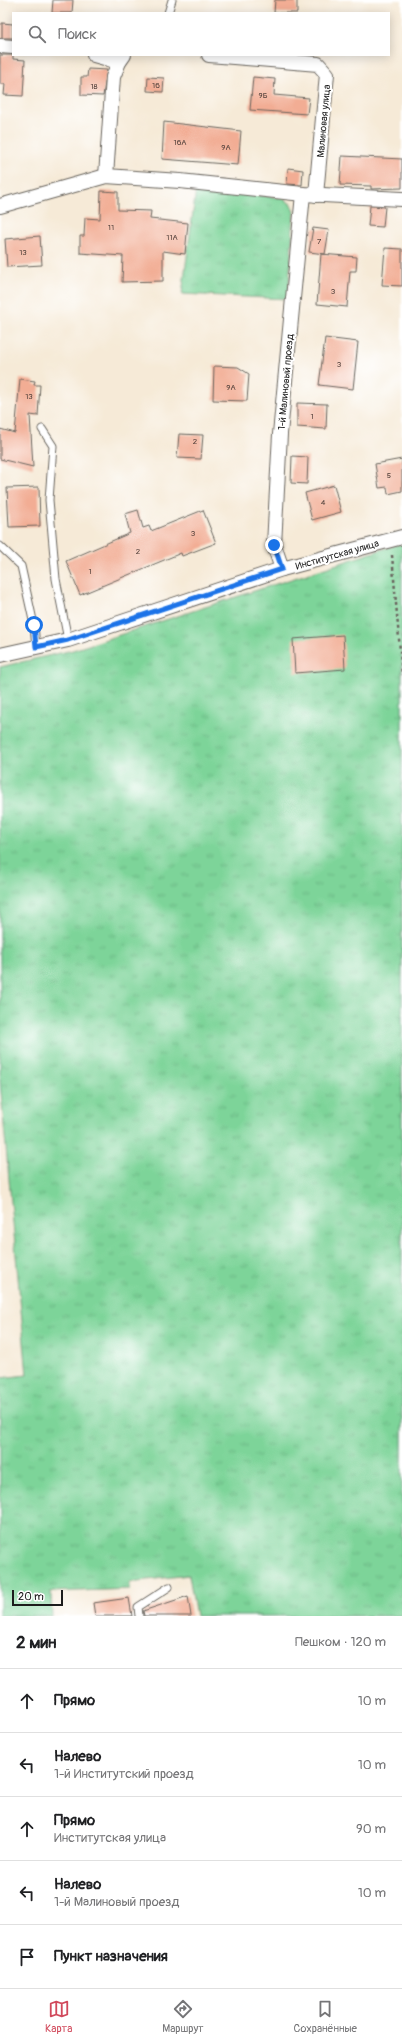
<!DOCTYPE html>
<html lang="ru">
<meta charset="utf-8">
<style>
body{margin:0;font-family:Pangolin,sans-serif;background:#f6f6f6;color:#202124}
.scale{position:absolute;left:12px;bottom:10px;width:51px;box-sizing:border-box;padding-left:4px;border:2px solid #1c1c1c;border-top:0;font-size:11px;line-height:14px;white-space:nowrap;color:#1c1c1c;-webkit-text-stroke:3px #fff;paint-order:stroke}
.stop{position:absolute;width:12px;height:12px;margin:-9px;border:3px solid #1a73e8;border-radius:50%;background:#fff}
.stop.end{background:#1a73e8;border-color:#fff;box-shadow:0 1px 4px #0008}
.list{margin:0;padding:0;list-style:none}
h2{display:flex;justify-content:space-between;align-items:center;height:52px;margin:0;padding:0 16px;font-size:17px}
h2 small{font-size:13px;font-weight:400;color:#757577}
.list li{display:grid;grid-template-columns:26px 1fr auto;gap:12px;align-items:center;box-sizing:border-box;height:64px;padding:0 16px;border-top:1px solid #e0e0e0}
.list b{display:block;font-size:15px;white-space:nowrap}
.list p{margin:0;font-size:13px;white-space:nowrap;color:#757577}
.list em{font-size:13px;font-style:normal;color:#757577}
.icon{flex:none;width:22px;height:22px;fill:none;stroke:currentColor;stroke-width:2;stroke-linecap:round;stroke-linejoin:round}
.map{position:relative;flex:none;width:402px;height:1616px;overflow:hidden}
.search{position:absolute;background:#fff;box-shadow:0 2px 10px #0003;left:12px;right:12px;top:12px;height:44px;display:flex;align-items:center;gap:10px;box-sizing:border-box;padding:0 14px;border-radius:0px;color:#757577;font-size:15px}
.sheet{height:372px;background:#fff}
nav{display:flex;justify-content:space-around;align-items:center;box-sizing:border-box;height:56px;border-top:1px solid #e0e0e0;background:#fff;font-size:11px;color:#757577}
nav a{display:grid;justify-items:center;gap:2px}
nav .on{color:#d1495b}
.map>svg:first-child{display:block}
.grass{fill:url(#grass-tufts);stroke:#4c785a}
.building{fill:#f2ad94}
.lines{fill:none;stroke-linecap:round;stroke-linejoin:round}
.service-casing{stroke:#68645d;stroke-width:9}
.minor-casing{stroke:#68645d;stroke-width:16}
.path{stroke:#68645d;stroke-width:2.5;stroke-dasharray:3 3;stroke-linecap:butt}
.service{stroke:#fff;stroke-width:7}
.minor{stroke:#fff;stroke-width:14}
.route{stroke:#1a73e8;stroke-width:5}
.labels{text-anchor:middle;stroke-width:4;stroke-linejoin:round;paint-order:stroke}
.number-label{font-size:8px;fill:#52403a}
.street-label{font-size:10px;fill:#1c1c1c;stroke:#fff}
</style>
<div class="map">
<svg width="402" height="1616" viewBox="0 0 402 1616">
<defs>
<pattern id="grass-tufts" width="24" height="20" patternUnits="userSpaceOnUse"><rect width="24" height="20" fill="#7dd499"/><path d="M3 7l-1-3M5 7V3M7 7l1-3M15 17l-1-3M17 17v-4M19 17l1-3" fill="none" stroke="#6bb583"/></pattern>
</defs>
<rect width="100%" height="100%" fill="#fff"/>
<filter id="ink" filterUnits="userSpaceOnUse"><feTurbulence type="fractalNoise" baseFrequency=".025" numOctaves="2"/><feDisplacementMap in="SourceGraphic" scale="8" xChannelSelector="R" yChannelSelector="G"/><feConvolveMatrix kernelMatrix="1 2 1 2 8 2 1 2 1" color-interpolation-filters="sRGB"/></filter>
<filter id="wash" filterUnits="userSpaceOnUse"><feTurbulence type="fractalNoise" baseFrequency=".012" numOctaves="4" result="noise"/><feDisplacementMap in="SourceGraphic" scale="16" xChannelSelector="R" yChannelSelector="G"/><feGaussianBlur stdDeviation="0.9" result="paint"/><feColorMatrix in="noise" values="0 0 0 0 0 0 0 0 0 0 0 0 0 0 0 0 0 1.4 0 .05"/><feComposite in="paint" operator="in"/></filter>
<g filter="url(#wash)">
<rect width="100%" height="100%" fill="#f6ead7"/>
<!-- grass -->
<g class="grass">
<path d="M196 189 282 198 291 204 294 212 288 299 182 294Z"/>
<path d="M402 543V1616H196L189 1575 130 1582V1589L51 1592 52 1616H0V1378L27 1375 0 1082V667L73 650Z"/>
</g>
<g id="blocks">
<!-- building -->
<g class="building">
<path d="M53 0H73L72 13H52Z"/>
<path d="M275 0H297V13H274Z"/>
<path d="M2 23 13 24V38H2Z"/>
<path d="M0 55H13V59L25 60 23 96 4 95 5 84H0Z"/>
<path d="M88 69 107 70 103 96 81 95V77H87Z"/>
<path d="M148 77 164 78 163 92 147 91Z"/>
<path d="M253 77 275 79 274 95 309 98 307 114 250 110Z"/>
<path d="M164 122 241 131 238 165 162 159Z"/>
<path d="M342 156 402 159V188L371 189V186L340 185Z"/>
<path d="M288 168 303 170 302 185 287 184Z"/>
<path d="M101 191 118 192V210L151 211 150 219 188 223 185 254 163 251V281L122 282 123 256 80 253V236H84L85 218 100 219Z"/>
<path d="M370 206 385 207 383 227 368 226Z"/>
<path d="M313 228 329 230 325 254 309 252Z"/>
<path d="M40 236 42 265 7 267 5 239Z"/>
<path d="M385 248 402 249V286L382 285Z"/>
<path d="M321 254 357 257 356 271H350L347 307 317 304Z"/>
<path d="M325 338 358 342 353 389 319 385Z"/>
<path d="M214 366 238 367 249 374 247 401 213 400Z"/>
<path d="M20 379 35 381 34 385H40L38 416 30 415 33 467 0 459V429L15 433Z"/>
<path d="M297 403 327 404 326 429 297 427Z"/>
<path d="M179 434 203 435 201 459 177 458Z"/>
<path d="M292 456 308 457 307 484 291 483Z"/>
<path d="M402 459V491L388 494 387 487 379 488 375 464Z"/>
<path d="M334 485 341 512 312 520 305 493Z"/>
<path d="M39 487 40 526 9 527 7 488Z"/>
<path d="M138 510 143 528 149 526 151 531 203 510 216 543 182 556 181 553 80 595 66 561 130 533 125 514Z"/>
<path d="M343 635 345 669 295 673 293 639Z"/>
<path d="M188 1596 191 1616H144L143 1611Z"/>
<path d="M129 1598 132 1616H95L93 1603Z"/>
</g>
</g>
</g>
<g filter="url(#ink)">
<use href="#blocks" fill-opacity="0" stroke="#68645d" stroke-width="1"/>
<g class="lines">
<defs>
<g id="service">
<path d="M168 13 172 0"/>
<path d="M42 429 53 446 49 500 56 579 68 640"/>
<path d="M0 546 21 566 34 625 36 647"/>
<path d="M139 1616 138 1607 169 1587"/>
</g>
<g id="minor">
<path d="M0 46 13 47"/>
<path d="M94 55 119 62"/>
<path d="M209 55 318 64 327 74 316 195"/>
<path d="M106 176 113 77 119 62 124 55"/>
<path d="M0 206 106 176 180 181 303 194 402 199"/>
<path d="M282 569 274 545 280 434 303 194"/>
<path d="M0 655 68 640 282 569 402 537"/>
</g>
</defs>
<!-- service casing -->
<use href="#service" class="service-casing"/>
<!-- minor casing -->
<use href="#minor" class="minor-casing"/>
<!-- path -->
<path class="path" d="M392 555 402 675"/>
<!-- service -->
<use href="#service" class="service"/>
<!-- minor -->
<use href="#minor" class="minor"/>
</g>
</g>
<g class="lines" filter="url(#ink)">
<!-- route -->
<path class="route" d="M34 625 36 647 68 640 282 569 274 545"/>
</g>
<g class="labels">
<!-- number labels -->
<g class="number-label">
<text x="156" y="88">16</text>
<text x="94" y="89">18</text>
<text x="263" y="98">9Б</text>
<text x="180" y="145">16А</text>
<text x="226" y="150">9А</text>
<text x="111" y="230">11</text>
<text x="172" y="240">11А</text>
<text x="319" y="244">7</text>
<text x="23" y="255">13</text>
<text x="333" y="294">3</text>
<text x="339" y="367">3</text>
<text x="231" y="390">9А</text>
<text x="29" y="399">13</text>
<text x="312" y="419">1</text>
<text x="195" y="444">2</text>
<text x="389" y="478">5</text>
<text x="323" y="505">4</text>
<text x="193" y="536">3</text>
<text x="138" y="554">2</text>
<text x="90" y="574">1</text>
</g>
<!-- street labels -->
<g class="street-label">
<text transform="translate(323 121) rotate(-85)" y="4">Малиновая улица</text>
<text transform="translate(285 382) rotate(-85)" y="4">1-й Малиновый проезд</text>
<text transform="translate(337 554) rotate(-16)" y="4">Институтская улица</text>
</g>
</g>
</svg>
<div class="scale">20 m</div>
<div class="stop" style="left:34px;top:625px"></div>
<div class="stop end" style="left:274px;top:545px"></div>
<div class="search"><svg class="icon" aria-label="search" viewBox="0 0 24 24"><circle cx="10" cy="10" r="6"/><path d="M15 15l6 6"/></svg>Поиск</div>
</div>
<section class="sheet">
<h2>2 мин<small>Пешком · 120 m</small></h2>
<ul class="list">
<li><svg class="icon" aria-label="ahead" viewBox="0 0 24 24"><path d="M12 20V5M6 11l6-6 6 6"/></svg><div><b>Прямо</b></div><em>10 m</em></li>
<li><svg class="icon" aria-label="left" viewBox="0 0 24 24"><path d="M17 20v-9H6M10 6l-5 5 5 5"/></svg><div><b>Налево</b><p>1-й Институтский проезд</p></div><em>10 m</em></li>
<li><svg class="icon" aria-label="ahead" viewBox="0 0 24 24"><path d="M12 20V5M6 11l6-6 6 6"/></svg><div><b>Прямо</b><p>Институтская улица</p></div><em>90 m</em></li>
<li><svg class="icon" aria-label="left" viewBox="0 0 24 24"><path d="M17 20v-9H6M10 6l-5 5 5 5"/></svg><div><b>Налево</b><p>1-й Малиновый проезд</p></div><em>10 m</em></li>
<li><svg class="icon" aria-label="arrive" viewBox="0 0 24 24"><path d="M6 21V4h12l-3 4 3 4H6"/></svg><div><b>Пункт назначения</b></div></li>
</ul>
</section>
<nav>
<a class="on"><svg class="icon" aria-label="map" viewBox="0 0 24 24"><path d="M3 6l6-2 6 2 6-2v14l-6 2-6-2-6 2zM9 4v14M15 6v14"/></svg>Карта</a>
<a><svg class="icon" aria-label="directions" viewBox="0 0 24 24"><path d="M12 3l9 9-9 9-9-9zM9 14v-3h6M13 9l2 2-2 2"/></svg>Маршрут</a>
<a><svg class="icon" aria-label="saved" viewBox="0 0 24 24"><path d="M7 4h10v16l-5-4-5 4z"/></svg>Сохранённые</a>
</nav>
